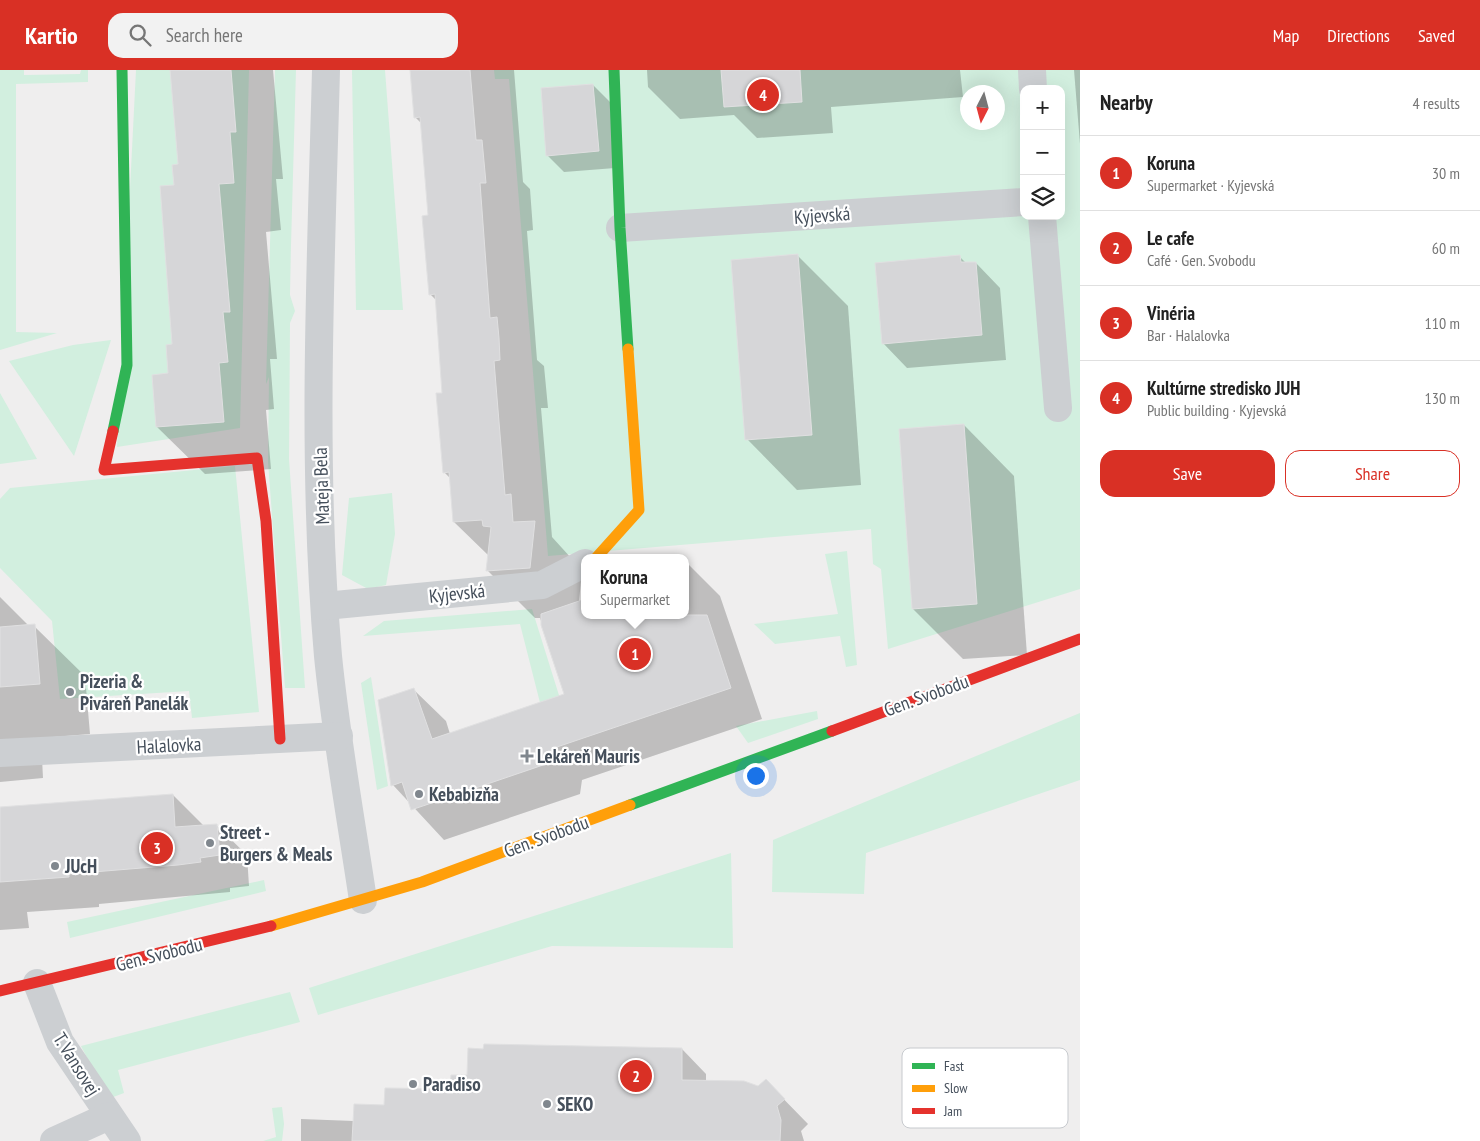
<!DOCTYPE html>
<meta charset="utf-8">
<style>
body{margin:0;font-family:"PT Sans Narrow",sans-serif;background:#f2f2f2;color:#222}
.controls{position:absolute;right:15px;top:15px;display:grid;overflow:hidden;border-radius:10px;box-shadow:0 5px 20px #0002}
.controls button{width:45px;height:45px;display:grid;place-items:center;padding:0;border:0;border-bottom:1px solid #e0e0e0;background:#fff;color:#222;font:25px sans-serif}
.compass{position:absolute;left:960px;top:15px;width:45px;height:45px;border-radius:50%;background:#fff;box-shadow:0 5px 20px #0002;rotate:186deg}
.you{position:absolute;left:755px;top:705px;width:18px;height:18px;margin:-12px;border:4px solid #fff;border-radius:50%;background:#1a73e8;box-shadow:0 0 0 8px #1a73e833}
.badge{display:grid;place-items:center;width:32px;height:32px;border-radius:50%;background:#d93025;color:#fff;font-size:16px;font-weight:700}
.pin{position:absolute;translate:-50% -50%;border:2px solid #fff;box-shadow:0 1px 5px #0006}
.popup{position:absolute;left:581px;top:484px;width:108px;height:65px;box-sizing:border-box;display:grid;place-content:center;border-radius:10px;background:#fff;filter:drop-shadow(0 1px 4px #0005);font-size:16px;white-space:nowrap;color:#767676}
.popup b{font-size:19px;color:#222}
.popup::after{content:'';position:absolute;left:50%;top:100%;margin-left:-10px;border:10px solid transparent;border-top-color:#fff}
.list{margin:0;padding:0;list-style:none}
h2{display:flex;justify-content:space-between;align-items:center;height:65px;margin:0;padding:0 20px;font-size:21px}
h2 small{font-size:16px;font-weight:400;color:#767676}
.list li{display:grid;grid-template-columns:32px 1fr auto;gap:15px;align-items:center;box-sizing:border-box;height:75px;padding:0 20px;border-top:1px solid #e0e0e0}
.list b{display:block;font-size:19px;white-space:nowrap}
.list p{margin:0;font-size:16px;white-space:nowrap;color:#767676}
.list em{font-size:16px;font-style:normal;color:#767676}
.actions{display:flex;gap:10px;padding:15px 20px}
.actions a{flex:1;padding:11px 0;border:1px solid #d93025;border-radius:15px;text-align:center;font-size:18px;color:#d93025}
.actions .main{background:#d93025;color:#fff}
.icon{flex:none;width:28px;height:28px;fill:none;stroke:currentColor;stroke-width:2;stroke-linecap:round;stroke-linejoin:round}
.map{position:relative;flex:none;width:1080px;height:1071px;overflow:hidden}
header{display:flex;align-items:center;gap:30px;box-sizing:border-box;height:70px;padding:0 25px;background:#d93025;color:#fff}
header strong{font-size:24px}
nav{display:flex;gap:28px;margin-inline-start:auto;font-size:18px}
.search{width:350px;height:45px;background:#f2f2f2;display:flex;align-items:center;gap:12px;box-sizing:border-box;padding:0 18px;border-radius:15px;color:#767676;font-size:19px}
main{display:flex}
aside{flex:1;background:#fff}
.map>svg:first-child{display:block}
.green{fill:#d2efdf;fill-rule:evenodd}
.shadow{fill:#0003}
.building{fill:#d6d6d8;stroke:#e0e0e1}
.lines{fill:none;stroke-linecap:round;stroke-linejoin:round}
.street{stroke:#cccfd2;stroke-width:28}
.fast{stroke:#30b455;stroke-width:11}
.slow{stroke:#ff9f0a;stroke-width:11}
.jam{stroke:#e5322d;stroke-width:11}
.poi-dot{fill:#80878e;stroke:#fff;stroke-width:2}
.labels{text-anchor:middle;stroke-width:4.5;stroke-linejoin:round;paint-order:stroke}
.street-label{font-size:19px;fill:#454f5b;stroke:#fff}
.poi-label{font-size:19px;font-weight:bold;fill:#454f5b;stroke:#fff;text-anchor:start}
.key{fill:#fff;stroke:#c7cace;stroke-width:1}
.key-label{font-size:14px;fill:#454f5b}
</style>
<header>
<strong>Kartio</strong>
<div class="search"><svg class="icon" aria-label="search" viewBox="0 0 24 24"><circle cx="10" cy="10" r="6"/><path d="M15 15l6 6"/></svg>Search here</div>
<nav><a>Map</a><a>Directions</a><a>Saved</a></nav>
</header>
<main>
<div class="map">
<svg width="1080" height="1071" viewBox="0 0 1080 1071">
<rect width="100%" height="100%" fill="#efeeee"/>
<!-- green -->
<g class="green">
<path d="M0 0H24V5L80 4 81 0H88V12L16 14V262L57 263 0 280Z"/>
<path d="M136 0H249L240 358 117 377Z"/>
<path d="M275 0H296L291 175 290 225 295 241 290 253 289 389 305 618H285L268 392 269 307 266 314Z"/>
<path d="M352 0H385L403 240H356Z"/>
<path d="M494 0H1080V519L888 579 881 499 873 494 871 459 548 486 509 9H495ZM1024 19H1061V146H1024ZM968 22H998V52H968Z"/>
<path d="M111 270 74 386 9 291 73 275Z"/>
<path d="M0 323 37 389 0 394Z"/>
<path d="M235 396 259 642 192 648 189 621 60 629 52 551 0 498V429L10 418Z"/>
<path d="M392 423 395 464 386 515 368 519 342 505 349 428Z"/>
<path d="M847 481 857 595 846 597 840 566 775 574 754 554 838 544 825 484Z"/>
<path d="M532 539 573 670 551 676 520 554 363 566 384 551Z"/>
<path d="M371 607 388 716 377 720 361 613Z"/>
<path d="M817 641 818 649 748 673 736 656Z"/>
<path d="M1080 643V710L866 783 864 824 772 822 773 770Z"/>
<path d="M731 783 733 878 552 876 318 945 309 918Z"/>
<path d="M264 810 266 821 70 868 67 852Z"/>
<path d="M290 922 300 952 118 1000 124 1023 108 1029 81 976Z"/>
<path d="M282 1037 284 1054 282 1071H263L276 1067 272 1038Z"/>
</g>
<!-- shadow -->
<g class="shadow">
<path d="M171 0H273L283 109H276L281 160 266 162 277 289H270L274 339 266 340 271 399 205 404 157 357 169 304 173 275 175 116 180 95Z"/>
<path d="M411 0H514L523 112 530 119 533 160 527 161 537 290 544 296 548 338H541L552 467 582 500 579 532 585 530V545H685V496L689 495 720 526 762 649 582 710 580 724 444 770 393 715 414 620 446 651 450 664 566 625 540 548H535L488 501 489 486 454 452 451 409 444 402V324L437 231 430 224V147L422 54 415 47Z"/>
<path d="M647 0H960L963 27 831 37 833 63 757 68 734 45 680 49 648 17Z"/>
<path d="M1074 0H1080V74Z"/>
<path d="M593 15 610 32 615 98 564 102 547 85Z"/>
<path d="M797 185 848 236 861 415 797 420 747 369Z"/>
<path d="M960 187 966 193H976L1000 218 1006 290 907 298 883 273Z"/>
<path d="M964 355 1014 406 1027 585 963 589 913 539Z"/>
<path d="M0 527 29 556H34L85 606 90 664 41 668 43 708 0 712Z"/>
<path d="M173 725 203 755H216L247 785 249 816 230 818V822L99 834V837L27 842 29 858 0 860V738Z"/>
<path d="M682 979 706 1004V1012L758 1018 766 1011 808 1054 801 1061 804 1071H301V1049L354 1051 386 1036 451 1020 469 1006Z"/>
</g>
<!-- building -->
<g class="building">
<path d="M170 0H231L236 62H230L234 113 219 114 230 242H223L228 292 219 293 224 352 156 357 152 305 168 303 166 275 172 274 160 116 174 115 172 95 178 94Z"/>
<path d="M410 0H470L476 70H482L486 113H480L490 248 497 247 499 268 500 290 494 291 505 425 511 424 513 452 535 451 530 498 486 501 491 457 483 456 482 450 453 452 449 402 443 403 436 323H442L435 224 429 225 422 146 428 145 420 47 414 48Z"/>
<path d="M721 0H800L802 32 724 37Z"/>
<path d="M593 14 599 81 546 86 541 18Z"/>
<path d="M798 184 812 365 745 370 731 190Z"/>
<path d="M960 185 961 192H976L982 265 882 274 875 193Z"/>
<path d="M964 354 977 534 912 539 899 359Z"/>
<path d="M585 529V545H707L731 618 551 679 549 693 411 740 402 712 391 716 378 630 414 618 432 669 564 624 541 555V544Z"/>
<path d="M35 554 40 614 0 617V557Z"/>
<path d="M173 724 175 757 217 754 220 785 200 788 201 792 178 795 69 804V807L0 812V737Z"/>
<path d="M484 974 682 978V1010L744 1011 758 1016 766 1009 785 1029 777 1036 781 1050 780 1071H352L354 1034 384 1035 385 1018 450 1019 451 1005H467L468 978 483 979Z"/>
</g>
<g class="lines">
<!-- street -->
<g class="street">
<path d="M326 0C321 195 311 391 328 586 336 667 351 749 363 830"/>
<path d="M1032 0 1033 19"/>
<path d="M1042 146 1058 338"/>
<path d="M620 158 1024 132"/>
<path d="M325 536 542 515 585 493"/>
<path d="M0 683 339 666"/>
<path d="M37 913 60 972 127 1071"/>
<path d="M54 1071 109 1046"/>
</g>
<!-- fast -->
<g class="fast">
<path d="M614 0 620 158 628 279"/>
<path d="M113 361 127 295 122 0"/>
<path d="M630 735 832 661"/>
</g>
<!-- slow -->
<g class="slow">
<path d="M596 488 639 440 628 279"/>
<path d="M271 856 422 812 630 735"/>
</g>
<!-- jam -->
<g class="jam">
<path d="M113 361 104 400 257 388 266 451 280 669"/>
<path d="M832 661 1080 569"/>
<path d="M0 921 271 856"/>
</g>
</g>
<!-- markers -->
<g class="poi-dot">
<circle cx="70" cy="622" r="5"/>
<path d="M524.5 678.5h5v5h5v5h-5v5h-5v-5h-5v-5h5z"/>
<circle cx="419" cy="724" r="5"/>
<circle cx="210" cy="773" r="5"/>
<circle cx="55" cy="796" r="5"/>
<circle cx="413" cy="1014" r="5"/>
<circle cx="547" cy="1034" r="5"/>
</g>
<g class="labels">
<!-- street labels -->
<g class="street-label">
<text transform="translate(822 145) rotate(-4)" y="7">Kyjevská</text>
<text transform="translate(321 416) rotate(-92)" y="7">Mateja Bela</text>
<text transform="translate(457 523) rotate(-6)" y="7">Kyjevská</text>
<text transform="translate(926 625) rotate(-20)" y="7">Gen. Svobodu</text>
<text transform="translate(169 675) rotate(-3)" y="7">Halalovka</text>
<text transform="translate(546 766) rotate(-20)" y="7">Gen. Svobodu</text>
<text transform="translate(159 884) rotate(-14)" y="7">Gen. Svobodu</text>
<text transform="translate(77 994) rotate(58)" y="7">T. Vansovej</text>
</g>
<!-- poi labels -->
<g class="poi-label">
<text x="80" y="618">Pizeria &amp;<tspan x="80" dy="22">Piváreň Panelák</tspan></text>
<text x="537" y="693">Lekáreň Mauris</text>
<text x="429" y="731">Kebabizňa</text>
<text x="220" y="769">Street -<tspan x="220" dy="22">Burgers &amp; Meals</tspan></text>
<text x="65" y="803">JUcH</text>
<text x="423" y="1021">Paradiso</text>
<text x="557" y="1041">SEKO</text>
</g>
</g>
<!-- legend -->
<rect x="902" y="978" width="166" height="80" rx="8" class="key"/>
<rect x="912" y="993" width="23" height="6" fill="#30b455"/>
<rect x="912" y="1015" width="23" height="7" fill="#ff9f0a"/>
<rect x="912" y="1038" width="23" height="6" fill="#e5322d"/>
<g class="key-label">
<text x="944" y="1001">Fast</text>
<text x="944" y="1023">Slow</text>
<text x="944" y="1046">Jam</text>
</g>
</svg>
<div class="controls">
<button>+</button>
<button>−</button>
<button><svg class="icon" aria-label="layers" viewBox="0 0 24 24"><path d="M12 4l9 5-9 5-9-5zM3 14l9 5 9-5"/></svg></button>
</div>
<svg class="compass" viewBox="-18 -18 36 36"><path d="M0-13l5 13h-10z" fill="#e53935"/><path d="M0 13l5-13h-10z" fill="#767676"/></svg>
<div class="you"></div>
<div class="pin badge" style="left:635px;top:584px">1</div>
<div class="popup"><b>Koruna</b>Supermarket</div>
<div class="pin badge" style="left:636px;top:1006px">2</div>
<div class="pin badge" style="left:157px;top:778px">3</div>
<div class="pin badge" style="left:763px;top:25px">4</div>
</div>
<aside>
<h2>Nearby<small>4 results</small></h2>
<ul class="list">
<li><span class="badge">1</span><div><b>Koruna</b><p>Supermarket · Kyjevská</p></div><em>30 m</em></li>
<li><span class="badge">2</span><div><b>Le cafe</b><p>Café · Gen. Svobodu</p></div><em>60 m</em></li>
<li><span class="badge">3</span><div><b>Vinéria</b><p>Bar · Halalovka</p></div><em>110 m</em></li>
<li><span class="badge">4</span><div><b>Kultúrne stredisko JUH</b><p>Public building · Kyjevská</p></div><em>130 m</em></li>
</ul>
<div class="actions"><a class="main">Save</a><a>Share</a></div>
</aside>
</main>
